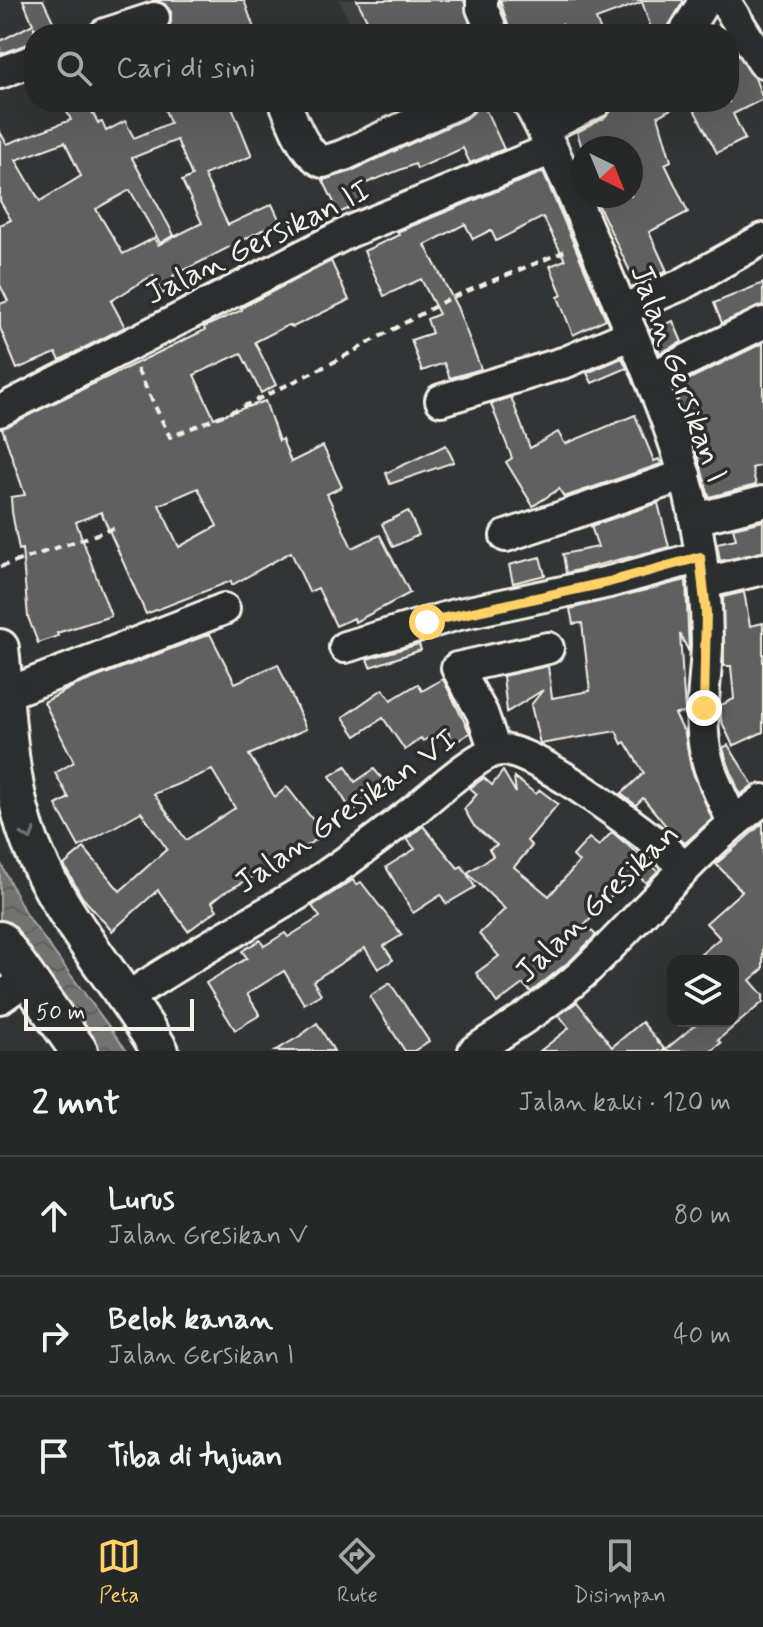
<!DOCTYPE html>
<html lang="id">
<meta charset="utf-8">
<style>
body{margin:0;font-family:Mynerve,sans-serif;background:#323434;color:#f1f3f6}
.controls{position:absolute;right:24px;bottom:24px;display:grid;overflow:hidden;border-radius:16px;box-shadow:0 8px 32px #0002}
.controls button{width:72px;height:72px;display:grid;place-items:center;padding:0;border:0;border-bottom:2px solid #424445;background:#262828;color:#f1f3f6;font:40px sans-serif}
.compass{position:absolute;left:571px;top:136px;width:72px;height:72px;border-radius:50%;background:#262828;box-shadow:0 8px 32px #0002;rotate:137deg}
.scale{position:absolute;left:24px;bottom:20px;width:170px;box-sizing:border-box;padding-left:8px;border:4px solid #f4f1e8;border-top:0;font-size:22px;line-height:28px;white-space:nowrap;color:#f4f1e8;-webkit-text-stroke:6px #2a2d2e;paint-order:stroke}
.stop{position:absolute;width:24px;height:24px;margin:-18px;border:6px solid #ffd166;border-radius:50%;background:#fff}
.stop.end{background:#ffd166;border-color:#fff;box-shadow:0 2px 8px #0008}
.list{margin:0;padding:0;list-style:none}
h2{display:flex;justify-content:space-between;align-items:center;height:104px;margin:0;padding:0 32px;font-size:34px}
h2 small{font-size:26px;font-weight:400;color:#a4a6a8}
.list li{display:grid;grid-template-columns:52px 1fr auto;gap:24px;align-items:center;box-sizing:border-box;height:120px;padding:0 32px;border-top:2px solid #424445}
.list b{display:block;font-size:30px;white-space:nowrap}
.list p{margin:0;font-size:26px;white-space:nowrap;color:#a4a6a8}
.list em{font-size:26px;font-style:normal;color:#a4a6a8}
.icon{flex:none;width:44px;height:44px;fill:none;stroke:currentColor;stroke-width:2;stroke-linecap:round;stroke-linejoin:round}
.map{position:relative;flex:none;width:763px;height:1051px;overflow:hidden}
.search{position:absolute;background:#262828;box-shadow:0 8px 32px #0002;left:24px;right:24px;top:24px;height:88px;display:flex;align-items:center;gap:20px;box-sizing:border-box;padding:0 28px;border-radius:32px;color:#a4a6a8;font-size:30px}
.sheet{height:464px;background:#262828}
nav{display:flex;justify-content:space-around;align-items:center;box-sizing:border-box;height:112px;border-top:2px solid #424445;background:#262828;font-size:22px;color:#a4a6a8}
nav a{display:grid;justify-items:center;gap:4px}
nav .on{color:#ffd166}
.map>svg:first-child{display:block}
.built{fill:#404242}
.water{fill:url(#water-waves);stroke:#a6a5a0;stroke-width:2}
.building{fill:#5f605f;stroke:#f4f1e8;stroke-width:2;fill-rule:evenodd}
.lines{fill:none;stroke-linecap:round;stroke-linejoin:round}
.minor-casing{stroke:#f4f1e8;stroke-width:36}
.major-casing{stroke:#f4f1e8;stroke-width:42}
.path{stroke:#f4f1e8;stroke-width:4;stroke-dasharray:8 6;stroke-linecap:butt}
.minor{stroke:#2a2d2e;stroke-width:30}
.major{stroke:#2a2d2e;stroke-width:36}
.oneway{stroke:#71726f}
.route{stroke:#ffd166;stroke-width:10}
.labels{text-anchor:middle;stroke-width:7;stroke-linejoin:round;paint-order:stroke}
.street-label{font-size:32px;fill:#f4f1e8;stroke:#2a2d2e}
</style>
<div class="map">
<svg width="763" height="1051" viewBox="0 0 763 1051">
<defs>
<pattern id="water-waves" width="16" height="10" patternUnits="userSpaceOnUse" patternTransform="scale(2)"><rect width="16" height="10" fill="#727370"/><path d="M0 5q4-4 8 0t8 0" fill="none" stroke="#5e5e5b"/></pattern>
</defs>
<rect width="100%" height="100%" fill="#323535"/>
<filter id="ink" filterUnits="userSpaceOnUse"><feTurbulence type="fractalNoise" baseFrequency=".0125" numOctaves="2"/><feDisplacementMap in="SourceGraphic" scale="16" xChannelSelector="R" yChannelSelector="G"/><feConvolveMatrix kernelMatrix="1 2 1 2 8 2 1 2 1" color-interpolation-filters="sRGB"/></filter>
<g filter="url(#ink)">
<!-- built -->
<path class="built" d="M339 0H465L483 29 473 34H355Z"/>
<!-- water -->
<path class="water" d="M0 862 25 913 127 1051H100L77 1017 7 931 0 919Z"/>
<!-- building -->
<g class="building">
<path d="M23 0H43L59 34H37L34 26V42L0 54V41L33 24Z"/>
<path d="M244 0 256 34H165L171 22V12L165 4 152 0Z"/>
<path d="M357 0H464L470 25 454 34H374Z"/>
<path d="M500 0H682L683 2 669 25 666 34H653L642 2 596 19 602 34H567L562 24 542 34H511Z"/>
<path d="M729 42 755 78 763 99 733 114 745 139 717 153 690 102H729Z"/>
<path d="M62 102H87L98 123 102 122 106 131 125 121 134 138 170 123 162 102H230L252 156 204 175 228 225 272 204 280 221 173 276 178 286 162 294 153 275 111 301 125 327 60 360 56 353 17 369 0 328V304L8 301 0 285V225L11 220 0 201V132L7 144 71 120ZM177 140 192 176 182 181 202 223 158 245 154 238 123 254 96 209 130 190 160 243 174 235 132 158ZM65 142 81 176 40 201 16 160Z"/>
<path d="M477 102H482L504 149 470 163 463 148 417 169 415 164 356 187 363 202 339 213 323 180 349 172 467 118 474 112Z"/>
<path d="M614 102H684L658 116 671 161 665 164 688 212 649 232 667 271 636 284 594 196H631V148H582L577 132 605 118 611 111Z"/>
<path d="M543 172 606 319 573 335 558 297 562 295 550 266 565 260 543 217 496 241 491 230 473 239 465 224 425 245 457 307 481 369 450 378 444 363 422 371 411 340 432 333 427 319 439 314 421 279 384 296 364 251 399 235 397 232Z"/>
<path d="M331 261 349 300 293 327 288 325 255 342 276 385 261 393 241 353 194 375 214 418 265 401 279 441 282 439 291 462 323 446 342 487 327 494 352 548 380 535 410 593 355 622 354 618 336 626 318 588 309 592 291 552 232 585 231 581 146 614 101 512 76 522 111 616 57 633 58 636 38 643 28 617 22 549 19 550 12 512 11 497 25 495 2 428 205 330 204 327 242 310 241 308ZM198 488 217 526 179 547 159 505Z"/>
<path d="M763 283V305L722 323 714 303Z"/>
<path d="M673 321 682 342 660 353 650 330Z"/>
<path d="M763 343V465L752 468 756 485 709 497 698 456 673 387Z"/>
<path d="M622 358 627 368 592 383 587 373Z"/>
<path d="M511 397 530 448 558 432 565 444 635 415 654 461 659 459 661 464 564 497 559 489 533 506 506 462 512 458 491 404Z"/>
<path d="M446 445 454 462 390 484 386 473Z"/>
<path d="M658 503 669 547 566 573 563 554 598 547 591 526Z"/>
<path d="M408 511 419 535 393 547 382 524Z"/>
<path d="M763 521V552L720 561 717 543 736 539 733 528Z"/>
<path d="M540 557 545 575 513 583 509 565Z"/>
<path d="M686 580 689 652 680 634 685 713 675 714 685 734 691 768 712 819 685 843 671 832 643 798 636 805 621 794 644 773 625 742 622 744 616 731 540 744 531 705 543 690 507 712 503 676 548 666 552 698 590 691 582 623 573 624 570 609Z"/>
<path d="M744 592 750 626 763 623V732L733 746 721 720V705L734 699 731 666H724L723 597Z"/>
<path d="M210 634 235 683 278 664 306 729 249 755 275 797 287 787 324 834 278 865 277 864 223 893 212 902 217 910 188 931 158 890 112 931 82 897 64 865 84 848 120 891 167 849 141 812 79 847 56 805 69 798 55 773 74 762 44 702 74 686ZM212 770 235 808 186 840 154 794Z"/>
<path d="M419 644 421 650 370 667 367 659Z"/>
<path d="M443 679 470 733 454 743 446 728 423 741 421 738 405 750 383 718 356 736 343 717 383 689 391 700 418 684 422 691Z"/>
<path d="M728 745 753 785 740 795 726 758 723 748Z"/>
<path d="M346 766 355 782 374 769 390 788 352 812 330 776Z"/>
<path d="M503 771 516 793 514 777 536 794 540 790 558 804 527 841 532 846 514 867 549 896 579 862 573 856 589 838 599 846 612 832 658 871 646 883 633 871 585 925 596 935 571 960 531 992 523 984 497 1003 476 973 499 956 479 934 505 909 467 873 493 856 489 849 497 845 474 826 464 809 477 794 470 788 484 778 492 785Z"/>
<path d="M763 823V969L750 980 763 995V1002L718 1040 721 1043 711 1051H540L569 1028 559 1015 577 1002 612 1047 642 1022 665 1050 700 1021H733V961H693L720 938 706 923 742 891 716 864Z"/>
<path d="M423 826 458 868 462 866 475 887 446 904 441 895 413 913 386 867 415 849 407 839Z"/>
<path d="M353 880 356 885 361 882 402 935 384 946 393 960 378 969 365 948 313 981 321 994 304 1004 284 971 247 994 260 1015 235 1030 206 983 247 958 242 951 260 940 264 946 285 933 288 937 320 917 312 906Z"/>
<path d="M390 983 429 1041 414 1051H405L370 996Z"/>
<path d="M317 1023 334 1051H275L300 1036Z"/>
</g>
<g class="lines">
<defs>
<g id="minor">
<path d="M482 0V8L493 34"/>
<path d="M724 0 763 62"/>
<path d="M105 34 154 18"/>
<path d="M684 34 705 0"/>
<path d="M0 73 34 60"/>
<path d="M285 102C292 121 304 154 323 162L342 156 459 102"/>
<path d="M528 102C562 164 588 230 616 296 646 368 680 441 695 519 703 560 707 603 707 645 706 681 698 719 706 754 711 778 723 800 733 822"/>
<path d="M543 129 596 102"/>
<path d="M622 310 681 285 763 239"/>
<path d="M650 378 763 323"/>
<path d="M441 400 566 362 632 334"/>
<path d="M0 411 351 231 552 149"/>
<path d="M695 519 763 502"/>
<path d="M506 536 685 475"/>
<path d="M704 583 763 569"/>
<path d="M345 647 455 615 609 582 700 557"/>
<path d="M5 694 224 609"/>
<path d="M495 750 482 713 457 668 548 648"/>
<path d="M0 998 29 978"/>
<path d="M126 999C181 960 241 929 298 894 338 869 375 841 412 812 429 798 482 750 501 750 538 749 653 840 685 866"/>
<path d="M474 1051C511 1027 550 1003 583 973 644 915 695 850 763 800"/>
</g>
<g id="major">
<path d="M0 648C7 712 7 782 30 842 61 920 119 980 160 1051"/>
<path d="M0 940 79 1051"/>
</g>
</defs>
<!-- minor casing -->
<use href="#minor" class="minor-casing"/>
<!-- major casing -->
<use href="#major" class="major-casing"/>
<!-- path -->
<g class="path">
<path d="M137 369 170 437 240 408 334 362 448 299 568 250"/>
<path d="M0 567 115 528"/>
</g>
<!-- minor -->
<use href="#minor" class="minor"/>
<!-- major -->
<use href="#major" class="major"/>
</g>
<!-- one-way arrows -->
<defs><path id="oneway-chevron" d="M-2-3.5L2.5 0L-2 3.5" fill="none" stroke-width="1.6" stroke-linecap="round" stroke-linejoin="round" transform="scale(2)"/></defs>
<use class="oneway" href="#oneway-chevron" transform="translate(29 835) rotate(72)"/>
</g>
<g class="lines" filter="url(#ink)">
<!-- route -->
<path class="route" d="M427 622 609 582 700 557 706 612 704 708"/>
</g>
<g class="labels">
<!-- street labels -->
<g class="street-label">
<text transform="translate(257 241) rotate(-26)" y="11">Jalan Gersikan II</text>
<text transform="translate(680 373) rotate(70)" y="11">Jalan Gersikan I</text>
<text transform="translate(345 810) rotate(-35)" y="11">Jalan Gresikan VI</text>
<text transform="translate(596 902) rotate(-44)" y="11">Jalan Gresikan</text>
</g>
</g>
</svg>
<div class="controls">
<button><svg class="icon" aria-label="layers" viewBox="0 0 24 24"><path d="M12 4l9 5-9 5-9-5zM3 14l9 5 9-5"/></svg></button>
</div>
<svg class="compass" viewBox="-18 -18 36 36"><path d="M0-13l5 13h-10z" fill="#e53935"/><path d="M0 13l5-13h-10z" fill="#a4a6a8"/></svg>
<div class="scale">50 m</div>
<div class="stop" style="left:427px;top:622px"></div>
<div class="stop end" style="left:704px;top:708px"></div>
<div class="search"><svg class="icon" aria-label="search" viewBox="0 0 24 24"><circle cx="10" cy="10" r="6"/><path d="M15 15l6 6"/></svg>Cari di sini</div>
</div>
<section class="sheet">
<h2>2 mnt<small>Jalan kaki · 120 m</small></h2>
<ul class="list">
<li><svg class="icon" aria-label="ahead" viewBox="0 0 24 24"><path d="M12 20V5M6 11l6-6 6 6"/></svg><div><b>Lurus</b><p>Jalan Gresikan V</p></div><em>80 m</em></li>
<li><svg class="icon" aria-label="right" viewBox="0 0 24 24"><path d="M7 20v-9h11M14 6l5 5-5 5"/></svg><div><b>Belok kanan</b><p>Jalan Gersikan I</p></div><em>40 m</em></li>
<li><svg class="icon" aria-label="arrive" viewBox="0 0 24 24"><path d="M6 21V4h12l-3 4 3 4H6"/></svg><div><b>Tiba di tujuan</b></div></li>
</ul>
</section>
<nav>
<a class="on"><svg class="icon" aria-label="map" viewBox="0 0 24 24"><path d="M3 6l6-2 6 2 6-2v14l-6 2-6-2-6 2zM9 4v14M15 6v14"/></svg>Peta</a>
<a><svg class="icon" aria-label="directions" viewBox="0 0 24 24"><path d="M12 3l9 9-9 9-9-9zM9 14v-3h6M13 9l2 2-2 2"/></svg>Rute</a>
<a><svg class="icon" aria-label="saved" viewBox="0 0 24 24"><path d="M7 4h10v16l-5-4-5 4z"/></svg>Disimpan</a>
</nav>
